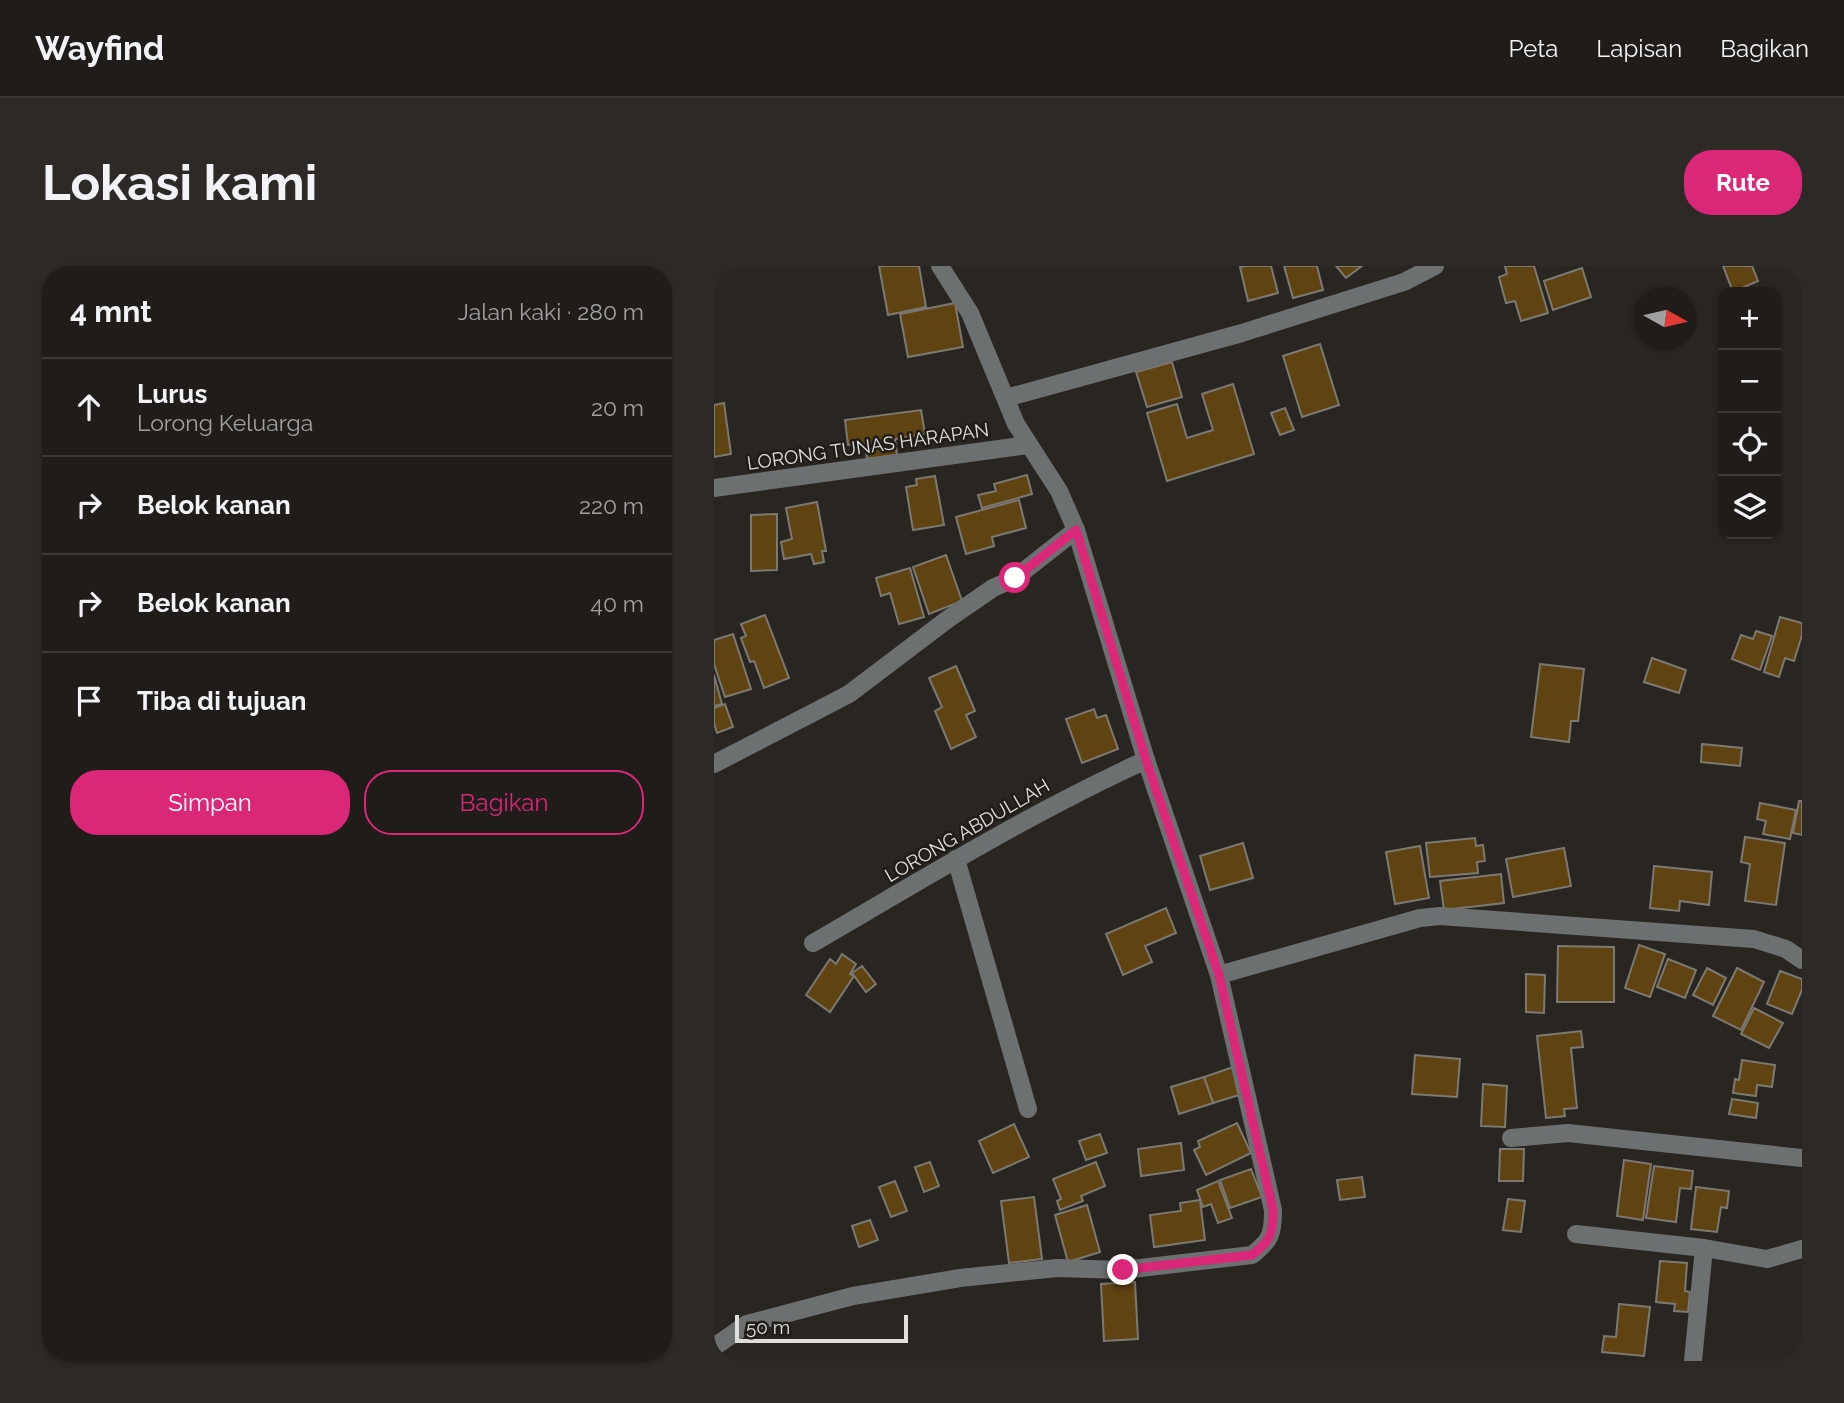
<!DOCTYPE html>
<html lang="id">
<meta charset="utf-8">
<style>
body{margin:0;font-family:Raleway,sans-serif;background:#2c2927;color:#f1f3f6}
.controls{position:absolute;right:21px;top:21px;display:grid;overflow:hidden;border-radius:14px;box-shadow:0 2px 5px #0004}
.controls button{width:63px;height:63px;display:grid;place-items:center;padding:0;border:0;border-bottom:2px solid #3c3a39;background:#1f1c1a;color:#f1f3f6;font:35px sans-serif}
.compass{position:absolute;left:920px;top:21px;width:63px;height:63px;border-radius:50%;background:#1f1c1a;box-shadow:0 2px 5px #0004;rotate:98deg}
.scale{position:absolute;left:21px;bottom:18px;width:173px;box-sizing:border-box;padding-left:7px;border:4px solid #e1dfdc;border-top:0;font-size:19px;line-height:24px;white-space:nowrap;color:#e1dfdc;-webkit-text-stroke:5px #201c18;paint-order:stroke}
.stop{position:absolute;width:21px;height:21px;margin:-16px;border:5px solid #db2777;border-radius:50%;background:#fff}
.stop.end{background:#db2777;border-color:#fff;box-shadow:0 2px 7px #0008}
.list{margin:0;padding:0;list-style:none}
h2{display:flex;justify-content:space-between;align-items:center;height:91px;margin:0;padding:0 28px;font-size:30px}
h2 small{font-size:23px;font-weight:400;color:#a1a1a2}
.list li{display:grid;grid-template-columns:46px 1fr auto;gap:21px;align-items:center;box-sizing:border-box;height:98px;padding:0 28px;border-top:2px solid #3c3a39}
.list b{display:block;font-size:26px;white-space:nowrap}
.list p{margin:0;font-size:23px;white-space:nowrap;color:#a1a1a2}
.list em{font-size:23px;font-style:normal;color:#a1a1a2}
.actions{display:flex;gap:14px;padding:21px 28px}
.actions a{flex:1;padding:16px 0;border:2px solid #db2777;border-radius:28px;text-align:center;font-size:24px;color:#db2777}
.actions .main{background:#db2777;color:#fff}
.icon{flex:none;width:38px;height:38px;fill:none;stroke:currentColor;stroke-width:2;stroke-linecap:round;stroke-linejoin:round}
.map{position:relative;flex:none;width:1088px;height:1095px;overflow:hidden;border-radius:28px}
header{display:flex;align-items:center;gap:42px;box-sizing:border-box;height:98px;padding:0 35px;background:#1f1c1a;border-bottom:2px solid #3c3a39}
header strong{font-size:33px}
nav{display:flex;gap:38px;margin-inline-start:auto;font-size:24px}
.intro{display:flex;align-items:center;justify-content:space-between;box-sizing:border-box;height:168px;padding:0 42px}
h1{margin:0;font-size:49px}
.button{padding:18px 32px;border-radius:28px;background:#db2777;color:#fff;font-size:24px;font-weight:700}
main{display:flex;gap:42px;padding:0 42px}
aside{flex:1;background:#1f1c1a;border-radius:28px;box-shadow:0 2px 5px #0004}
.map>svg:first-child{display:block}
.building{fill:#5f4311;stroke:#7c7973;stroke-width:2}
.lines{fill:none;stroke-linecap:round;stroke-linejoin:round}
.minor{stroke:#6d7071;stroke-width:18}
.route{stroke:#db2777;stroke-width:9}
.labels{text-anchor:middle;stroke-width:5;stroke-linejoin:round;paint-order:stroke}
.street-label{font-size:19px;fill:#e1dfdc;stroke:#201c18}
</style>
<header>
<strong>Wayfind</strong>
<nav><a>Peta</a><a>Lapisan</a><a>Bagikan</a></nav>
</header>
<div class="intro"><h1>Lokasi kami</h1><a class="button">Rute</a></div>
<main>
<aside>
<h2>4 mnt<small>Jalan kaki · 280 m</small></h2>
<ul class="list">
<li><svg class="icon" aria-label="ahead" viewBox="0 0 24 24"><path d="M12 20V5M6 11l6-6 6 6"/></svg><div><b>Lurus</b><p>Lorong Keluarga</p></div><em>20 m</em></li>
<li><svg class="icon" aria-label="right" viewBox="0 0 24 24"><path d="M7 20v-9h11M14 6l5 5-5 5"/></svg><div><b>Belok kanan</b></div><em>220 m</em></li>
<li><svg class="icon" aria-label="right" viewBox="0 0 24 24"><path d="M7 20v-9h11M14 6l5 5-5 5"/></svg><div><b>Belok kanan</b></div><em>40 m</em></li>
<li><svg class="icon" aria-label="arrive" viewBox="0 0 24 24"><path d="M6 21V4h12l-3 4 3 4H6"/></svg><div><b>Tiba di tujuan</b></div></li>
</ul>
<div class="actions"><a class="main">Simpan</a><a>Bagikan</a></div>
</aside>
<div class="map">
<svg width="1088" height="1095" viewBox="0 0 1088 1095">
<rect width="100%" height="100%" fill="#292622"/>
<!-- building -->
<g class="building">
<path d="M165 0H205L212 41 174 49Z"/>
<path d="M532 0H557L564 27 534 35 526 1Z"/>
<path d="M570 0H603L609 24 579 32Z"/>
<path d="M622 0H648L632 12Z"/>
<path d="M791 0H820L834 47 807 55 801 35 792 37 785 11 793 8Z"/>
<path d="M1009 0H1038L1044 15 1019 26Z"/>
<path d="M868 2 877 31 839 44 830 15Z"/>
<path d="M241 37 249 81 194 91 186 48Z"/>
<path d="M606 78 625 139 588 151 569 90Z"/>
<path d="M458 96 468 131 433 141 422 106Z"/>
<path d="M519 118 540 188 453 215 433 147 463 138 473 172 499 164 488 128Z"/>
<path d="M10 137 17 188 0 191V139Z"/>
<path d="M571 142 580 164 566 169 557 147Z"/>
<path d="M207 144 211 168 181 173 183 189 153 193 151 177 134 179 131 154Z"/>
<path d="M313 209 318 228 268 242 264 229 282 225 280 218Z"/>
<path d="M221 210 230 259 199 264 192 221 203 219 202 213Z"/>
<path d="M305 234 312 262 278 271 280 280 252 288 242 251Z"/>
<path d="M103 236 112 285H108L110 296 100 298 97 288 70 293 67 276 78 273 72 242Z"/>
<path d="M63 248V304L37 305V249Z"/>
<path d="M232 289 248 335 215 348 199 301Z"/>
<path d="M196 302 210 351 185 358 176 327 167 330 162 312Z"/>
<path d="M51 349 75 412 50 422 40 395 36 396 27 372 32 370 27 358Z"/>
<path d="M1066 351 1088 357V369L1080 395 1071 392 1065 411 1050 406Z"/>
<path d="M1042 365 1058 370 1046 404 1018 393 1027 369 1039 373Z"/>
<path d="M19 368 37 423 11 431 0 398V374Z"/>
<path d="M938 392 972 404 965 427 930 416Z"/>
<path d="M826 398 870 403 864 455H857L855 476 817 471Z"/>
<path d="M242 400 261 445 252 449 262 471 237 483 221 445 228 441 215 412Z"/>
<path d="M0 409 8 438 0 440Z"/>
<path d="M11 438 19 461 3 467 0 457V442Z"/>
<path d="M380 443 383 452 392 449 404 483 368 497 352 453Z"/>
<path d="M988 478 1028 482 1026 500 987 496Z"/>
<path d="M1085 535H1088V569L1079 567Z"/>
<path d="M1046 537 1082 544 1076 573 1049 568 1052 555 1043 553Z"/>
<path d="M1031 571 1071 577 1062 639 1031 635 1036 598 1027 596Z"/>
<path d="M761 572 762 580 769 579 771 595 763 596 764 607 716 611 712 577Z"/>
<path d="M529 577 539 612 496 624 486 590Z"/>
<path d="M706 580 715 632 681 638 672 586Z"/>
<path d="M850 582 857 620 799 631 792 593Z"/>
<path d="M940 600 998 606 995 639 966 635 965 645 936 642Z"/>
<path d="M787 608 790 637 730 644 726 615Z"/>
<path d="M452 642 462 667 431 680 438 696 409 709 392 668Z"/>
<path d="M925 679 951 688 936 731 911 722Z"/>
<path d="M844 680 900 681V736H843Z"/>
<path d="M128 688 142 698 136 708 140 710 116 746 92 729 116 693 122 698Z"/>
<path d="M954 693 982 704 971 732 943 721Z"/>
<path d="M148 700 162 718 152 726 138 707Z"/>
<path d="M993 702 1012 712 999 739 979 729Z"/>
<path d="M1023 702 1050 716 1027 764 999 750Z"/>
<path d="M1066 705 1088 713V724L1078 748 1053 738Z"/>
<path d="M812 708 831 709 830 747 812 746Z"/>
<path d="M1040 742 1069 757 1055 782 1027 768Z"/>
<path d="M867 765 869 781 857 782 863 842 850 843 851 850 832 852 823 770Z"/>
<path d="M701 789 746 793 743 831 698 828Z"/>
<path d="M1028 794 1061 799 1058 821 1043 819 1042 830 1019 827 1021 813 1025 814Z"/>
<path d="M519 801 528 828 499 837 490 811Z"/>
<path d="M490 811 499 837 465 848 457 821Z"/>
<path d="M769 818 793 820 791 861 767 860Z"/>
<path d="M1018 833 1044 837 1042 852 1015 848Z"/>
<path d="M523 857 537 887 492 909 480 884 486 881 484 875Z"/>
<path d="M300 858 315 891 279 907 265 875Z"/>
<path d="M386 868 393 887 372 894 365 875Z"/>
<path d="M467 877 470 904 427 910 424 883Z"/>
<path d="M786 883H810L809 915H785Z"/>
<path d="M910 894 937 898 929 954 903 950Z"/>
<path d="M216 896 225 920 210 926 201 901Z"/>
<path d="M382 896 391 920 367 930 369 935 346 944 343 935 347 933 339 913Z"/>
<path d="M940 900 979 905 977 923 966 922 962 956 932 952Z"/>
<path d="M537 903 548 931 516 942 506 914Z"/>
<path d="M648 911 651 931 626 934 623 914Z"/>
<path d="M181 915 193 945 177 951 165 921Z"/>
<path d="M504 915 518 952 504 957 497 938 489 941 483 924Z"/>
<path d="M982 921 1015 925 1013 942 1007 941 1003 966 977 963Z"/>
<path d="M320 931 328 993 295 997 287 935Z"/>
<path d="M794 933 811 935 807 966 789 964Z"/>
<path d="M486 934 491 974 440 981 436 949 467 945 466 937Z"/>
<path d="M373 939 386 986 354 996 341 949Z"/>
<path d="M156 954 164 974 145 981 138 960Z"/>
<path d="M946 995 973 997 971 1025 976 1026 974 1046 960 1045 961 1038 942 1036Z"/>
<path d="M421 1016 424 1073 390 1075 387 1018Z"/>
<path d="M905 1038 936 1041 930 1090 888 1086 890 1070 902 1071Z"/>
</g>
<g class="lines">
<!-- minor -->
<g class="minor">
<path d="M292 132 528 67 690 16 721 0"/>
<path d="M0 222 314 179"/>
<path d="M0 498 135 428 234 353 279 322 301 312 362 264"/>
<path d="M242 593 314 843"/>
<path d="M99 677C209 613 316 547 432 494"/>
<path d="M505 709 706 652 726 650 1040 673 1072 683 1088 694"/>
<path d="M797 872 854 867 1088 892"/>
<path d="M862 968 990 982 1053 993 1088 983"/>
<path d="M0 1081 33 1058 139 1030 246 1012 343 1002 409 1004 538 989C557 974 559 968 559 944L505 709 432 494 362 264 345 225 302 158 256 47 226 0"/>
<path d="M979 1095 990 982"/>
</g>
</g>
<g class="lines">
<!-- route -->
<path class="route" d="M301 312 362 264 432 494 505 709 559 944C559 968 557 974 538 989L409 1004"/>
</g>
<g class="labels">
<!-- street labels -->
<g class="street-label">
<text transform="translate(154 180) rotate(-8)" y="7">LORONG TUNAS HARAPAN</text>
<text transform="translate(253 564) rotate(-30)" y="7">LORONG ABDULLAH</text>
</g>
</g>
</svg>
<div class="controls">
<button>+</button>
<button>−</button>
<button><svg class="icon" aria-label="locate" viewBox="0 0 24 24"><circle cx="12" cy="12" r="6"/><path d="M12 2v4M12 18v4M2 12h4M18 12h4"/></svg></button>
<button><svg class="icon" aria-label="layers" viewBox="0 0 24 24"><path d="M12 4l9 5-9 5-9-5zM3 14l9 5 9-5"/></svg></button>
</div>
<svg class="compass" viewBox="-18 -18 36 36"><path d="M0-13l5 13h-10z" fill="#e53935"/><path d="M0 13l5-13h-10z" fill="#a1a1a2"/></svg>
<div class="scale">50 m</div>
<div class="stop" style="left:301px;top:312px"></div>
<div class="stop end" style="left:409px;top:1004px"></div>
</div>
</main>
